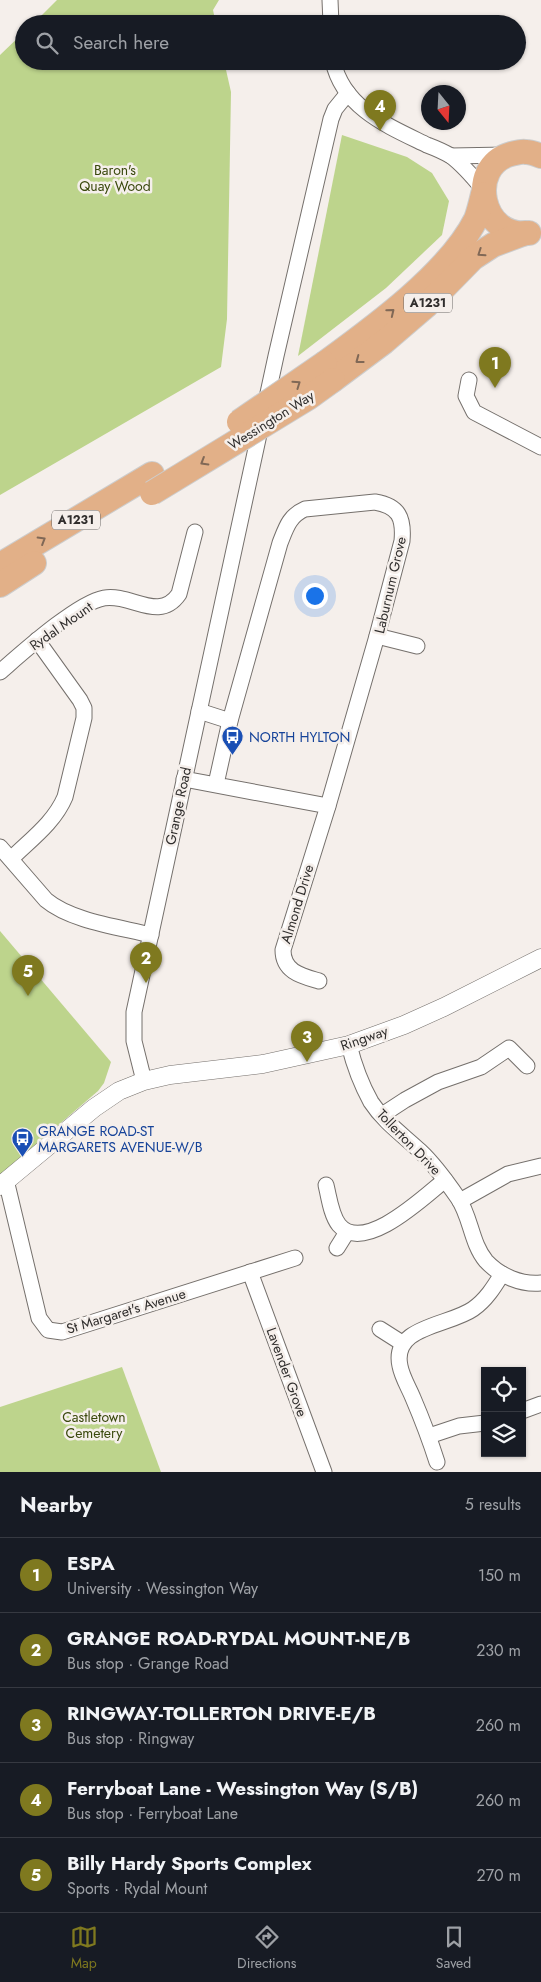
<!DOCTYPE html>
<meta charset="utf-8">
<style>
body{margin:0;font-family:Jost,sans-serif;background:#20242c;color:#f1f3f6}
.controls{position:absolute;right:15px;bottom:15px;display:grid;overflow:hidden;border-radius:0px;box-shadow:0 1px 4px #0004}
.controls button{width:45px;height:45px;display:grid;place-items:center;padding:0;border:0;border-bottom:1px solid #363941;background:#171b24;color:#f1f3f6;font:25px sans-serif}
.compass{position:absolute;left:421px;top:85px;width:45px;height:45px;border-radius:50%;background:#171b24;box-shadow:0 1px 4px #0004;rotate:162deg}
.you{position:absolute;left:314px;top:595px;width:18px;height:18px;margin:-12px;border:4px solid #fff;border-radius:50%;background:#1a73e8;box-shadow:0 0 0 8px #1a73e833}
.badge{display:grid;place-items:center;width:32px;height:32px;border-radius:50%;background:#7f791f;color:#fff;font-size:16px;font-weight:700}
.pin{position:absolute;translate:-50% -41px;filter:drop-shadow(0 1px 2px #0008)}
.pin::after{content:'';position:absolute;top:26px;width:18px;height:15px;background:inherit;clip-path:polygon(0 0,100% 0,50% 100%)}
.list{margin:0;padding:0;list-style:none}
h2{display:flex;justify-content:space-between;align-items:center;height:65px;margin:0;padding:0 20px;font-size:21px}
h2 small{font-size:16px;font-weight:400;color:#9ea1a6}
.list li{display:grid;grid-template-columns:32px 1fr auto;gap:15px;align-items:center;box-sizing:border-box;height:75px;padding:0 20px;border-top:1px solid #363941}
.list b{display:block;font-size:19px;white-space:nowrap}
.list p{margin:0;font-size:16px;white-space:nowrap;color:#9ea1a6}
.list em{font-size:16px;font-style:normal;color:#9ea1a6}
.icon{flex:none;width:28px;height:28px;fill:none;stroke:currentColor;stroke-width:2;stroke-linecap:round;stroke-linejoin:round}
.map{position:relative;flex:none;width:541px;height:1472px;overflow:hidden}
.search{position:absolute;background:#171b24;box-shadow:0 1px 4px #0004;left:15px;right:15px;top:15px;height:55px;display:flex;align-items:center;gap:12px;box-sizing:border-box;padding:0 18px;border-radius:28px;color:#9ea1a6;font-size:19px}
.sheet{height:440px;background:#171b24}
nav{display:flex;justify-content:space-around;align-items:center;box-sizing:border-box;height:70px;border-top:1px solid #363941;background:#171b24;font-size:14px;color:#9ea1a6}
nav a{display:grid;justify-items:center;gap:2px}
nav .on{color:#7f791f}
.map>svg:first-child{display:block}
.green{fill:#bdd48c}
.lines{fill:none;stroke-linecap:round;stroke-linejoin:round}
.minor-casing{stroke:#75706c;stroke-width:17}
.tertiary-casing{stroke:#75706c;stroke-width:19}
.trunk-casing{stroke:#cdcdcd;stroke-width:26}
.minor{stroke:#fff;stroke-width:15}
.tertiary{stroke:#fff;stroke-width:18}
.trunk{stroke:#e2b088;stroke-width:24}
.trunk-bridge-casing{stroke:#cdcdcd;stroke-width:26;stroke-linecap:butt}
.trunk-bridge{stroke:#e2b088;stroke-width:24}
.oneway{stroke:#806856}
.labels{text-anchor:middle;stroke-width:5;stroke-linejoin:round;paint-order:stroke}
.shield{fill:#f5efeb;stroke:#6b6866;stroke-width:1}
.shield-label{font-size:12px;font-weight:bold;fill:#302e2d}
.park-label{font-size:14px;fill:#39480c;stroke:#f5efeb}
.street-label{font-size:14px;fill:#302e2d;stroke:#f5efeb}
.transit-label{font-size:14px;fill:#164399;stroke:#f5efeb;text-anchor:start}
</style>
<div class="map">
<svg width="541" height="1472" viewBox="0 0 541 1472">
<rect width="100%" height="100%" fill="#f5efeb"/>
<!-- green -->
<g class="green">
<path d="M57 0H219L213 10 216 24H33Z"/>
<path d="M24 32V61H224L231 92 227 319 221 367 0 495V55Z"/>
<path d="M342 135 407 157 432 173 449 201 442 235 386 288 298 356Z"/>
<path d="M0 931 111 1062 104 1083 98 1091 0 1175Z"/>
<path d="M122 1367 161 1472H0V1407Z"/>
</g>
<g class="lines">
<defs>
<g id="minor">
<path d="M330 0 331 24"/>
<path d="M333 61C343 108 388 126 427 145 435 148 444 152 451 156 463 165 474 178 483 189"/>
<path d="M451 156 506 155"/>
<path d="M469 380 466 396 474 412 541 447"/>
<path d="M377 636 417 646"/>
<path d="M0 672C22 653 77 603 104 598 131 593 159 623 179 594L195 532"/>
<path d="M199 711 230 721"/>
<path d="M184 779 328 806 377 636 402 541C404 518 399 506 375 502L305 509C289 516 286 528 280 543L230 721 216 784"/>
<path d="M0 847 46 900C71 921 119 927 151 935"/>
<path d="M11 859C30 840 54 823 65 797L84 718V708L80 700 37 640"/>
<path d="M319 981C302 976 283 972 283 950L328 806"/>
<path d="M349 1045C354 1065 361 1084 371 1102 384 1122 403 1135 420 1151 434 1164 447 1182 458 1198 471 1217 471 1243 486 1261 500 1276 521 1285 541 1283"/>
<path d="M144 1081 134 1041V1012L276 356 331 119 335 109 348 93"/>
<path d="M382 1115 405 1100 438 1082 481 1067 509 1048 527 1066"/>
<path d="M6 1180 39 1318 48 1330 62 1332 295 1258"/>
<path d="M326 1185C329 1197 331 1215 339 1225 364 1255 425 1196 445 1180"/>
<path d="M460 1201 508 1174 541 1166"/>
<path d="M337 1248 347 1232"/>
<path d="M250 1272 324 1472"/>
<path d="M380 1329 402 1343"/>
<path d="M522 1411 541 1404"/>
<path d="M429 1436 459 1426 485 1423"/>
<path d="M437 1462C430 1440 422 1419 413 1398 409 1388 402 1377 400 1366 391 1326 449 1326 473 1309 486 1300 494 1287 502 1274"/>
</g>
<path id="tertiary" d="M0 1186 94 1108 119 1091 144 1081 170 1075 263 1064 349 1045 404 1025 444 1007 541 958"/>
<g id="trunk">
<path d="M529 233C481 240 466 166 511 154 516 153 521 151 526 152 531 152 536 154 541 156"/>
<path d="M325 363C373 328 449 273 476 219 479 211 481 202 483 194"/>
<path d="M333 380 384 342 426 306 473 258 493 245 525 233"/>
<path d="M0 565 152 474"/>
<path d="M0 585 34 563"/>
</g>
</defs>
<!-- minor casing -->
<use href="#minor" class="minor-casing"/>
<!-- tertiary casing -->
<use href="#tertiary" class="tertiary-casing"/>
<!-- trunk casing -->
<use href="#trunk" class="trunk-casing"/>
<!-- minor -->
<use href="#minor" class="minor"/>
<!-- tertiary -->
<use href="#tertiary" class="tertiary"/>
<!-- trunk -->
<use href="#trunk" class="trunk"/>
<defs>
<g id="trunk-bridge">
<path d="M239 422 325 363"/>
<path d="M152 493 308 398 333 380"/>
</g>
</defs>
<!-- trunk-bridge casing -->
<use href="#trunk-bridge" class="trunk-bridge-casing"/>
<!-- trunk-bridge -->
<use href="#trunk-bridge" class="trunk-bridge"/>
</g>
<!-- one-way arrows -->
<defs><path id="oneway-chevron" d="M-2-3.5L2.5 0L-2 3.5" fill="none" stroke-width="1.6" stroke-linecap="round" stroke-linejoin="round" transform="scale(1.25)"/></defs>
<g class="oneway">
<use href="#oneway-chevron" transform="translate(481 253) rotate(146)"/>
<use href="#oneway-chevron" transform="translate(391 312) rotate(-39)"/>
<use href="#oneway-chevron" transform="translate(359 360) rotate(143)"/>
<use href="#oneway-chevron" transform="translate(297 384) rotate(-35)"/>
<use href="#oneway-chevron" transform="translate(204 462) rotate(149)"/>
<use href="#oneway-chevron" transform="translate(42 540) rotate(-31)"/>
</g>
<!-- icons -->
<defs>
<symbol id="bus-pin" viewBox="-11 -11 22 30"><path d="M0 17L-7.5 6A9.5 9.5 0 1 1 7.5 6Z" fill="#1a4fb4" stroke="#f5efeb"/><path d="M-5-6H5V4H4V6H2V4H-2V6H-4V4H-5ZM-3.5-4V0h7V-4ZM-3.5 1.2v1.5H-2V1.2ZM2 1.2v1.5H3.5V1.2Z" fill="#fff"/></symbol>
</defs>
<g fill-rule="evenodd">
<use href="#bus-pin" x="220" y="724" width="25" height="34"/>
<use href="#bus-pin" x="10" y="1126" width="25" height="34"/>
</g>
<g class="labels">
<!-- shield labels -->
<g class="shield">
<rect x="404" y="293.5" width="48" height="19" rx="4"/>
<rect x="52" y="510.5" width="48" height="19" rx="4"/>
</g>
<g class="shield-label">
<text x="428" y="307">A1231</text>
<text x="76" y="524">A1231</text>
</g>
<!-- park labels -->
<g class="park-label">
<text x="115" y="175">Baron's<tspan x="115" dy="16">Quay Wood</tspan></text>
<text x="94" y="1422">Castletown<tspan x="94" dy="16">Cemetery</tspan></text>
</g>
<!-- street labels -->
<g class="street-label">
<text transform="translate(271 420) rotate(-32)" y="5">Wessington Way</text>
<text transform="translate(390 585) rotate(-77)" y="5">Laburnum Grove</text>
<text transform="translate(61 626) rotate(-35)" y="5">Rydal Mount</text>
<text transform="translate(178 806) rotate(-78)" y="5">Grange Road</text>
<text transform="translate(297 904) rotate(-73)" y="5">Almond Drive</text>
<text transform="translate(364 1038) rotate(-19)" y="5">Ringway</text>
<text transform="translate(409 1142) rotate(46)" y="5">Tollerton Drive</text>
<text transform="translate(126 1311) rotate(-17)" y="5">St Margaret's Avenue</text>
<text transform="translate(287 1372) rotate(70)" y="5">Lavender Grove</text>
</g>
<!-- transit labels -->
<g class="transit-label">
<text x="249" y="742">NORTH HYLTON</text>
<text x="38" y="1136">GRANGE ROAD-ST<tspan x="38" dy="16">MARGARETS AVENUE-W/B</tspan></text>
</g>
</g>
</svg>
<div class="controls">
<button><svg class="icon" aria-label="locate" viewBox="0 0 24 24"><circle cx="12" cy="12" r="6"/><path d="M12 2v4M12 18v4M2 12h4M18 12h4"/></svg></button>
<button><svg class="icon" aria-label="layers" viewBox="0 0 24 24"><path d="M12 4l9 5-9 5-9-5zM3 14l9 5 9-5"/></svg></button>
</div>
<svg class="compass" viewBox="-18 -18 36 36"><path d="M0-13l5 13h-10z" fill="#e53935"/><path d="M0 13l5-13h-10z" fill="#9ea1a6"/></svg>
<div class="you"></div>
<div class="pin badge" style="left:495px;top:388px">1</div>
<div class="pin badge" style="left:146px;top:983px">2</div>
<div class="pin badge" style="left:307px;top:1062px">3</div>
<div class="pin badge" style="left:380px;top:131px">4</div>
<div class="pin badge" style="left:28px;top:996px">5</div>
<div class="search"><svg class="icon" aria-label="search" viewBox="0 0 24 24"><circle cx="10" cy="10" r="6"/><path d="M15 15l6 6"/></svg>Search here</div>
</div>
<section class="sheet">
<h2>Nearby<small>5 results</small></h2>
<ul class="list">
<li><span class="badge">1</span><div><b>ESPA</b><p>University · Wessington Way</p></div><em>150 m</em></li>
<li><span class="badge">2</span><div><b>GRANGE ROAD-RYDAL MOUNT-NE/B</b><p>Bus stop · Grange Road</p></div><em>230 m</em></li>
<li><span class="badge">3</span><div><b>RINGWAY-TOLLERTON DRIVE-E/B</b><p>Bus stop · Ringway</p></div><em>260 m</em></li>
<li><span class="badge">4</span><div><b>Ferryboat Lane - Wessington Way (S/B)</b><p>Bus stop · Ferryboat Lane</p></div><em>260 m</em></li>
<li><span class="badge">5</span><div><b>Billy Hardy Sports Complex</b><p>Sports · Rydal Mount</p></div><em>270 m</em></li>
</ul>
</section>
<nav>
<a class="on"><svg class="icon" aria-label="map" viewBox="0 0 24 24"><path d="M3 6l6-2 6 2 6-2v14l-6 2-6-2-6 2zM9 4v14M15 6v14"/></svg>Map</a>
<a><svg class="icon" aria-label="directions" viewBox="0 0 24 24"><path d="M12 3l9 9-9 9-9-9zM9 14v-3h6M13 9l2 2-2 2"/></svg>Directions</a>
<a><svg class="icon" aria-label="saved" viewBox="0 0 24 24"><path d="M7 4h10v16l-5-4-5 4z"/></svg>Saved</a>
</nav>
